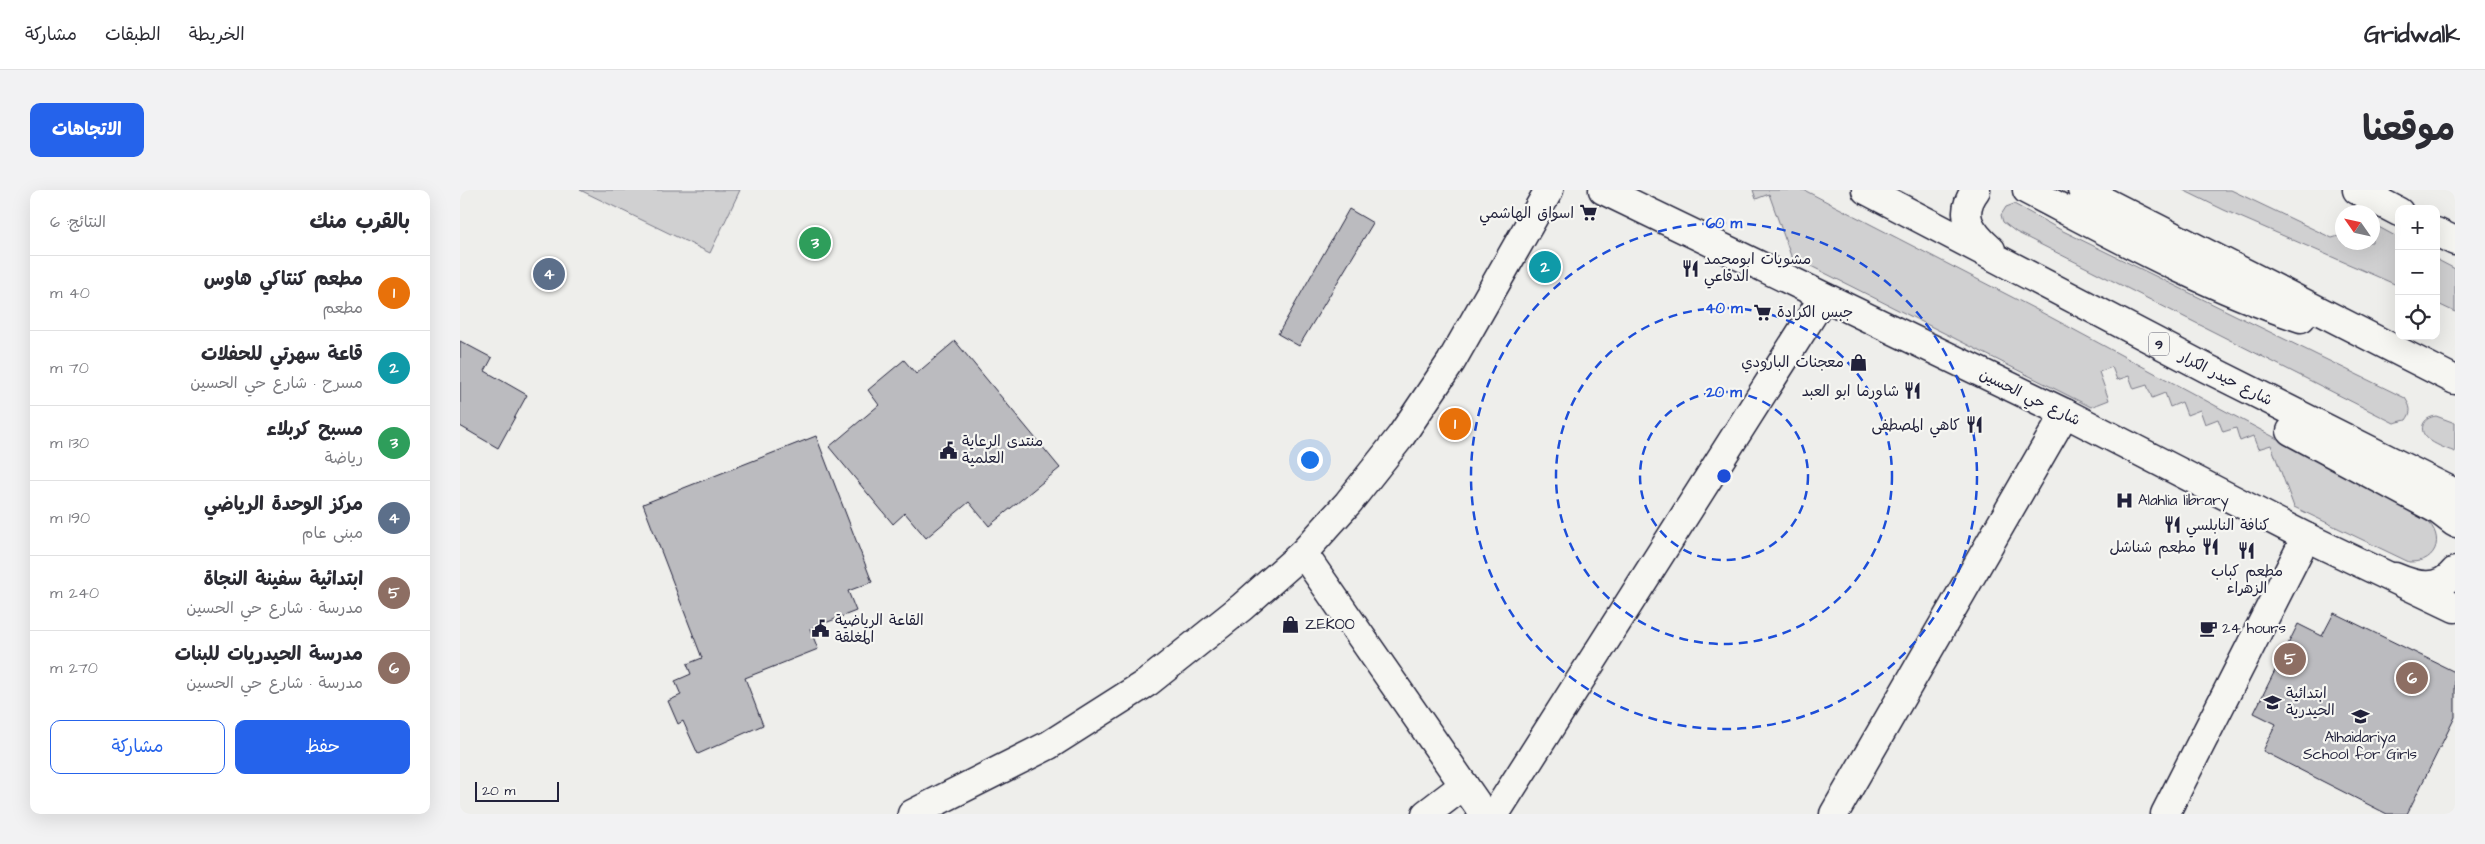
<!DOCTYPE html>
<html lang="ar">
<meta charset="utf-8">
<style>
body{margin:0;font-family:"Architects Daughter","Playpen Sans Arabic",sans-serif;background:#f2f2f3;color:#2b2b33;direction:rtl}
.controls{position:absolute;right:15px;top:15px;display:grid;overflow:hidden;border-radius:10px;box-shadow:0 5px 20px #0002}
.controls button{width:45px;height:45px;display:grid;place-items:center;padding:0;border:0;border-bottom:1px solid #e1e1e2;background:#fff;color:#2b2b33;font:25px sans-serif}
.compass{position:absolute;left:1875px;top:15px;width:45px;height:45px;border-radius:50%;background:#fff;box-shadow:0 5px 20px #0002;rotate:304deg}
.scale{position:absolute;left:15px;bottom:12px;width:84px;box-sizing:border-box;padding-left:5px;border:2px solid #22223b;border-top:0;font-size:14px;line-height:18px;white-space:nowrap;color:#22223b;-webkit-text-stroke:4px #f6f6f2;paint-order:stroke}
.you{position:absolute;left:849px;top:269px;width:18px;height:18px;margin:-12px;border:4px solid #fff;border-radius:50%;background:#1a73e8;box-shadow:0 0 0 8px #1a73e833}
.badge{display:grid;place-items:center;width:32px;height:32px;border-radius:50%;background:#2563eb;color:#fff;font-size:16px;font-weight:700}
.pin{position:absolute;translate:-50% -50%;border:2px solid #fff;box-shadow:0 1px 5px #0006}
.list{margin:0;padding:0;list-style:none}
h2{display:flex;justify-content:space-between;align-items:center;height:65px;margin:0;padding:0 20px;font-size:21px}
h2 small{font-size:16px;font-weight:400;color:#7c7c81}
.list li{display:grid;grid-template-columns:32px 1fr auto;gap:15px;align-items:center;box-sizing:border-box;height:75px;padding:0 20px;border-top:1px solid #e1e1e2}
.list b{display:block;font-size:19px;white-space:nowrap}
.list p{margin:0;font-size:16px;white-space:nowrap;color:#7c7c81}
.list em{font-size:16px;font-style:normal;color:#7c7c81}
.actions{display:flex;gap:10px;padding:15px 20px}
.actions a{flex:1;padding:11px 0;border:1px solid #2563eb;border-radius:10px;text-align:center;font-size:18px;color:#2563eb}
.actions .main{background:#2563eb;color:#fff}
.icon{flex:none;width:28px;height:28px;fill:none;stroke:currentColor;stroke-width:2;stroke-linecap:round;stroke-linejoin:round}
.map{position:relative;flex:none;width:1995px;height:624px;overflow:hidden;direction:ltr;border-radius:10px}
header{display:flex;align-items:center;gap:30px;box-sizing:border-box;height:70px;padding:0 25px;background:#fff;border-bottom:1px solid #e1e1e2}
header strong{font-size:24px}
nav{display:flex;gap:28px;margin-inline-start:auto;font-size:18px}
.intro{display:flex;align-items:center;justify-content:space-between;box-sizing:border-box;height:120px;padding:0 30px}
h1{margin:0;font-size:35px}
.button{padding:12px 22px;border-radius:10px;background:#2563eb;color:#fff;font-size:18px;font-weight:700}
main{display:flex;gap:30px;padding:0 30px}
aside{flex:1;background:#fff;border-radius:10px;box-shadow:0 5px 20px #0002}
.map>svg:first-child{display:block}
.green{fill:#d0d0d1;stroke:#797986}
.building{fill:#bbbbbf;stroke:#22223b}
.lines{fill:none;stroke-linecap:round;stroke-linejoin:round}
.minor-casing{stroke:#22223b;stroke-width:31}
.major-casing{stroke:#22223b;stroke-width:31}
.highway-casing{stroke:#22223b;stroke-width:31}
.minor{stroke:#f6f6f2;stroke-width:28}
.major{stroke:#f6f6f2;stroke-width:28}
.highway{stroke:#f6f6f2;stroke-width:28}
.ring{fill:none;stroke:#1d4ed8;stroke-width:2.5;stroke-dasharray:9 6}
.labels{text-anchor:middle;stroke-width:4.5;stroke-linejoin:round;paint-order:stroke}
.shield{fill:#f6f6f2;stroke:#626272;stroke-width:1}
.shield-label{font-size:14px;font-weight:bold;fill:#22223b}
.poi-label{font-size:15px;fill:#22223b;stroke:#f6f6f2;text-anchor:start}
.street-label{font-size:15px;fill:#22223b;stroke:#f6f6f2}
.centre{fill:#1d4ed8;stroke:#f6f6f2;stroke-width:2.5}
.ring-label{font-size:15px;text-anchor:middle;font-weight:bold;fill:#1d4ed8;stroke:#f6f6f2;stroke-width:4.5;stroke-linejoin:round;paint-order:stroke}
</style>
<header>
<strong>Gridwalk</strong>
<nav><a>الخريطة</a><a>الطبقات</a><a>مشاركة</a></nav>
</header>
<div class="intro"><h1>موقعنا</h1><a class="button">الاتجاهات</a></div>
<main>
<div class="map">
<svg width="1995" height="624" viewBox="0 0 1995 624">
<rect width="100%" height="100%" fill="#eeeeeb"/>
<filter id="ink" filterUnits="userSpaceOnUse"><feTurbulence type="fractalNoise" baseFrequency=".02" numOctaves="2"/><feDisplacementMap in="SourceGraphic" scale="10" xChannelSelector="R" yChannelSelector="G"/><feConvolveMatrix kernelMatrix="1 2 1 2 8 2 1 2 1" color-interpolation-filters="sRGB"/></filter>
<g filter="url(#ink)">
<!-- green -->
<g class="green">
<path d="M120 0H280L250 63Z"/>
<path d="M1293 0H1344L1579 121 1961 326C1986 342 1980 373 1949 372L1834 317 1811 255 1798 259 1793 246 1780 251 1776 238 1763 242 1758 229 1745 234 1740 220 1727 225 1722 212 1710 217 1705 203 1692 208 1687 195 1674 199 1669 186 1657 190 1652 177 1639 182 1649 210 1631 217 1331 66 1309 4 1296 9Z"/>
<path d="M1723 0H1771L1872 48 1882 45V52H1912L1913 34 1939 48V96L1764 20Z"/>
<path d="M1554 14 1601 40 1945 208C1951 217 1952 222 1946 230L1934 233 1556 42 1543 32 1541 25 1546 17Z"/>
<path d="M1976 69 1995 79V122L1976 113Z"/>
<path d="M1976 226 1995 233V262C1985 258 1958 250 1963 235 1965 229 1970 227 1976 226Z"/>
</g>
<!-- building -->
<g class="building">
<path d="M889 19 913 33 839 156 818 144Z"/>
<path d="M0 151 32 168 25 181 67 205 38 258 0 236Z"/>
<path d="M495 151 600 278 529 336 509 312 466 348 445 323 433 334 369 257 419 215 408 200 444 170 456 184Z"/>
<path d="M356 246 412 392 388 401 396 421 350 439 358 459 285 488 303 535 238 564 223 531 218 534 208 511 221 505 215 491 231 484 227 474 242 468 183 314Z"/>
<path d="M1874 423 1995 482V527L1947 624H1927L1803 561 1816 534 1794 523 1838 434 1862 446Z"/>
</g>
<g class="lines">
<defs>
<g id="minor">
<path d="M843 363 1024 624"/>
<path d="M452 624 589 555 688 492 782 417 843 363 888 313 941 246 991 172 1089 0"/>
<path d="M966 624 1004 595"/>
<path d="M1035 624 1363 108"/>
<path d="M1374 624 1605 223"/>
<path d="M1705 624 1846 347"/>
</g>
<g id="major">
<path d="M1143 0 1605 223 1846 347 1995 418"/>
<path d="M1897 0 1939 22"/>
<path d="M1976 42 1995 51"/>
</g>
<g id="highway">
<path d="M1406 0 1746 178 1995 303"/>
<path d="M1516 0C1497 25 1511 42 1531 60"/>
<path d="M1567 0C1657 47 1745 96 1841 128"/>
<path d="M1622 0 1995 190"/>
<path d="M1831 241 1978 320 1995 333"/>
<path d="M1935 387C1956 396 1979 402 1995 381"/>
</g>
</defs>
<!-- minor casing -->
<use href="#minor" class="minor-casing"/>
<!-- major casing -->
<use href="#major" class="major-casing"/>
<!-- highway casing -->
<use href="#highway" class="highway-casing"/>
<!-- minor -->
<use href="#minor" class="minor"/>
<!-- major -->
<use href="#major" class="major"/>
<!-- highway -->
<use href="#highway" class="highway"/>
</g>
</g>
<!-- distance rings -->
<g class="ring">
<circle cx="1264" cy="286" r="84"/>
<circle cx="1264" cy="286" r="168"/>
<circle cx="1264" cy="286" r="253"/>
</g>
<!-- icons -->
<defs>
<symbol id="supermarket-bare" viewBox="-9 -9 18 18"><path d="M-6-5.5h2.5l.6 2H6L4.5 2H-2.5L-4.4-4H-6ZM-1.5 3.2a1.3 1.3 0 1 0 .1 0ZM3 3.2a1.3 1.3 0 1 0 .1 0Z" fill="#22223b" stroke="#f6f6f2" stroke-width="2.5" paint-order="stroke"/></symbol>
<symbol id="restaurant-bare" viewBox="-9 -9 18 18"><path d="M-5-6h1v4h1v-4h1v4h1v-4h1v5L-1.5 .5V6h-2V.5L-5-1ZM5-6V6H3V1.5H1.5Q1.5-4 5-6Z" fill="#22223b" stroke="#f6f6f2" stroke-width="2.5" paint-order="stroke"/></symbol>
<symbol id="shop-bare" viewBox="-9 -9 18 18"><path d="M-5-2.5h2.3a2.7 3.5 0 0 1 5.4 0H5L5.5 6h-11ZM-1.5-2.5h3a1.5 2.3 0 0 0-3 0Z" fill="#22223b" stroke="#f6f6f2" stroke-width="2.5" paint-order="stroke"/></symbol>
<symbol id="civic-bare" viewBox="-9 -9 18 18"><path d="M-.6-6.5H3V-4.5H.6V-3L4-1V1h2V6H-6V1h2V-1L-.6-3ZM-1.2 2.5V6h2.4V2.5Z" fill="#22223b" stroke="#f6f6f2" stroke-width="2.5" paint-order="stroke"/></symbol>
<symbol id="hospital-bare" viewBox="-9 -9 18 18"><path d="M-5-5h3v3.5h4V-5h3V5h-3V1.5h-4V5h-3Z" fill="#22223b" stroke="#f6f6f2" stroke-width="2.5" paint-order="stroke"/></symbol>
<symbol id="cafe-bare" viewBox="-9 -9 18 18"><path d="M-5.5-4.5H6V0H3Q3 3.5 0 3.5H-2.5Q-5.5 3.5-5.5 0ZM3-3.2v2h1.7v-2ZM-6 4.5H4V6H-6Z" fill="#22223b" stroke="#f6f6f2" stroke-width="2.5" paint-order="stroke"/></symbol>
<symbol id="school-bare" viewBox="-9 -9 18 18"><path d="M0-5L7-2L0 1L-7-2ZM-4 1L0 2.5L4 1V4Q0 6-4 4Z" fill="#22223b" stroke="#f6f6f2" stroke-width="2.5" paint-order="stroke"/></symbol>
</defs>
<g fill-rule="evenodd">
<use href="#supermarket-bare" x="1116" y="10" width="25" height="25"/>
<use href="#restaurant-bare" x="1218" y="66" width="25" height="25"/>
<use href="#supermarket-bare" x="1290" y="110" width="25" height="25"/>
<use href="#shop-bare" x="1386" y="160" width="25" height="25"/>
<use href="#restaurant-bare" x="1440" y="188" width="25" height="25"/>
<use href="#restaurant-bare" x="1502" y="222" width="25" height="25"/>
<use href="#civic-bare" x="476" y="248" width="25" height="25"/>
<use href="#hospital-bare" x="1652" y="298" width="25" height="25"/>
<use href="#restaurant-bare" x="1700" y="322" width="25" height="25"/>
<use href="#restaurant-bare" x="1738" y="344" width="25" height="25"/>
<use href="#restaurant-bare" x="1774" y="348" width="25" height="25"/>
<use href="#shop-bare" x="818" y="422" width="25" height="25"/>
<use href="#cafe-bare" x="1736" y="426" width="25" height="25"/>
<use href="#civic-bare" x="348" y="426" width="25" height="25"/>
<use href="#school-bare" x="1800" y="500" width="25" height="25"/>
<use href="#school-bare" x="1888" y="514" width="25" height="25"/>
</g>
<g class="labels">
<!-- shield labels -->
<rect class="shield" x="1689" y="142.5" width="20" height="23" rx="4"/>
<g class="shield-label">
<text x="1699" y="159">9</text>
</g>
<!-- poi labels -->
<g class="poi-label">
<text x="1114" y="28" text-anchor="end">اسواق الهاشمي</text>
<text x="1244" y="74">مشويات ابومحمد<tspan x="1244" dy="17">الدفاعي</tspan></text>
<text x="1317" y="127">جبس الكرادة</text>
<text x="1384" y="177" text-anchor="end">معجنات البارودي</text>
<text x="1439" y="206" text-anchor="end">شاورما ابو العبد</text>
<text x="1500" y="240" text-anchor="end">كاهي المصطفى</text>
<text x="502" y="256">منتدى الرعاية<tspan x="502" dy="17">العلمية</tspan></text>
<text x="1678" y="315">Alahlia library</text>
<text x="1726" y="340">كنافة النابلسي</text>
<text x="1736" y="362" text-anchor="end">مطعم شناشل</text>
<text x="1787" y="386" text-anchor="middle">مطعم كباب<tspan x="1787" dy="17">الزهراء</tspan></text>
<text x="375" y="435">القاعة الرياضية<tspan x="375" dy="17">المغلقة</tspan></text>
<text x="845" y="439">ZEKOO</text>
<text x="1762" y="443">24 hours</text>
<text x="1826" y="508">ابتدائية<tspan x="1826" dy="17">الحيدرية</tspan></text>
<text x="1900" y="552" text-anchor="middle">Alhaidariya<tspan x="1900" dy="17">School for Girls</tspan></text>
</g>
<!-- street labels -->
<g class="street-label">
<text transform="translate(1766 188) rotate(27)" y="5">شارع حيدر الكرار</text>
<text transform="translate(1570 207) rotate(26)" y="5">شارع حي الحسين</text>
</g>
</g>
<circle cx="1264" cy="286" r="8" class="centre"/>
<g class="ring-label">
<text x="1264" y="38">60 m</text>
<text x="1264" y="123">40 m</text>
<text x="1264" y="207">20 m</text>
</g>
</svg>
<div class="controls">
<button>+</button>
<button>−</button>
<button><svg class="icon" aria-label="locate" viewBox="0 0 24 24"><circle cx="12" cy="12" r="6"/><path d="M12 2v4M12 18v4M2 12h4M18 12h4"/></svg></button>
</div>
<svg class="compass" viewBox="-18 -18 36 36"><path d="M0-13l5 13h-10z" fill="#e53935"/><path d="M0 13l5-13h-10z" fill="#7c7c81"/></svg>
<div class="scale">20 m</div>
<div class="you"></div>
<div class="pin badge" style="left:995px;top:234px;background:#e8710a">1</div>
<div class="pin badge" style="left:1085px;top:77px;background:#0f9aa8">2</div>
<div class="pin badge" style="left:355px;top:53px;background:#2e9e5b">3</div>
<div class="pin badge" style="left:89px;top:84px;background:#5c6f8a">4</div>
<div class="pin badge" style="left:1830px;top:469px;background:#8d6e63">5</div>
<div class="pin badge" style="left:1952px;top:488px;background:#8d6e63">6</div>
</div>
<aside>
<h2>بالقرب منك<small>النتائج: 6</small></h2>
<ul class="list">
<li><span class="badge" style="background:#e8710a">1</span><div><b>مطعم كنتاكي هاوس</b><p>مطعم</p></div><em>40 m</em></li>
<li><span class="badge" style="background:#0f9aa8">2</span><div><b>قاعة سهرتي للحفلات</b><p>مسرح · شارع حي الحسين</p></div><em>70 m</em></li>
<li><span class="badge" style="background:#2e9e5b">3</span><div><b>مسبح كربلاء</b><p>رياضة</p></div><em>130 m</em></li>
<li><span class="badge" style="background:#5c6f8a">4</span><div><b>مركز الوحدة الرياضي</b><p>مبنى عام</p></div><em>190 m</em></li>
<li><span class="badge" style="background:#8d6e63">5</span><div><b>ابتدائية سفينة النجاة</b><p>مدرسة · شارع حي الحسين</p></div><em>240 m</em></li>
<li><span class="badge" style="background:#8d6e63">6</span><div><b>مدرسة الحيدريات للبنات</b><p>مدرسة · شارع حي الحسين</p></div><em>270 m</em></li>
</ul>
<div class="actions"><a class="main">حفظ</a><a>مشاركة</a></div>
</aside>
</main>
